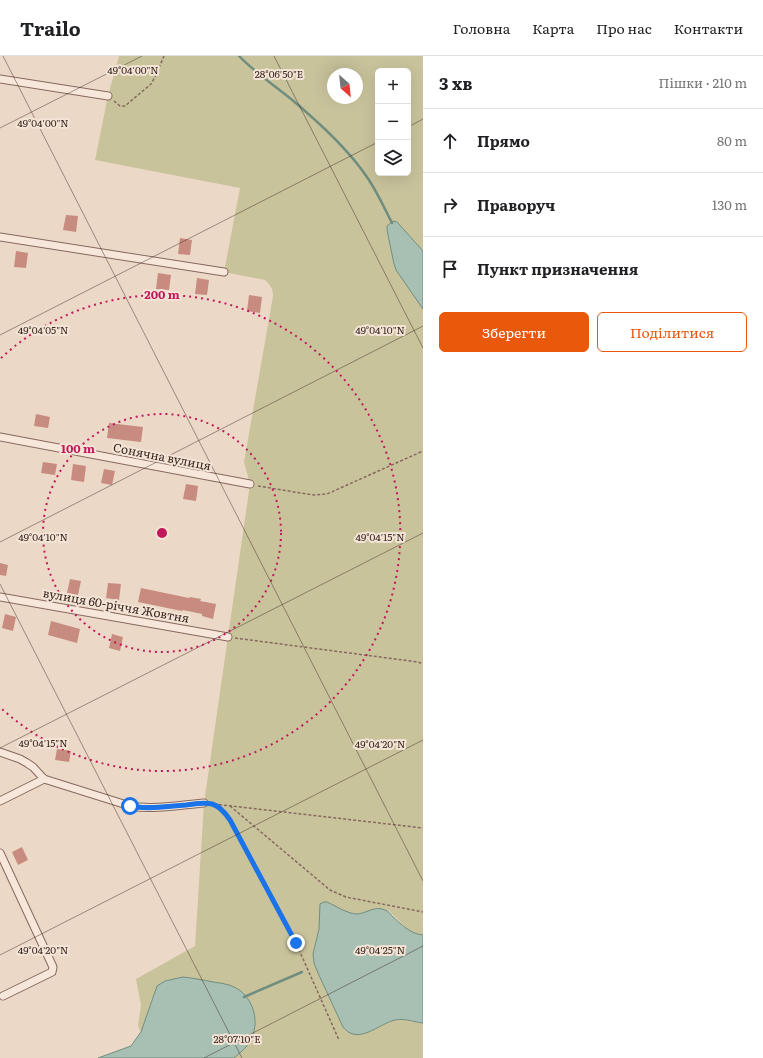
<!DOCTYPE html>
<html lang="uk">
<meta charset="utf-8">
<style>
body{margin:0;font-family:Literata,serif;background:#f6f6f6;color:#202124}
.controls{position:absolute;right:12px;top:12px;display:grid;overflow:hidden;border-radius:6px;box-shadow:0 4px 16px #0002}
.controls button{width:36px;height:36px;display:grid;place-items:center;padding:0;border:0;border-bottom:1px solid #e0e0e0;background:#fff;color:#202124;font:20px sans-serif}
.compass{position:absolute;left:327px;top:12px;width:36px;height:36px;border-radius:50%;background:#fff;box-shadow:0 4px 16px #0002;rotate:153deg}
.stop{position:absolute;width:12px;height:12px;margin:-9px;border:3px solid #1a73e8;border-radius:50%;background:#fff}
.stop.end{background:#1a73e8;border-color:#fff;box-shadow:0 1px 4px #0008}
.list{margin:0;padding:0;list-style:none}
h2{display:flex;justify-content:space-between;align-items:center;height:52px;margin:0;padding:0 16px;font-size:17px}
h2 small{font-size:13px;font-weight:400;color:#757577}
.list li{display:grid;grid-template-columns:26px 1fr auto;gap:12px;align-items:center;box-sizing:border-box;height:64px;padding:0 16px;border-top:1px solid #e0e0e0}
.list b{display:block;font-size:15px;white-space:nowrap}
.list em{font-size:13px;font-style:normal;color:#757577}
.actions{display:flex;gap:8px;padding:12px 16px}
.actions a{flex:1;padding:9px 0;border:1px solid #ea580c;border-radius:6px;text-align:center;font-size:14px;color:#ea580c}
.actions .main{background:#ea580c;color:#fff}
.icon{flex:none;width:22px;height:22px;fill:none;stroke:currentColor;stroke-width:2;stroke-linecap:round;stroke-linejoin:round}
.map{position:relative;flex:none;width:423px;height:1002px;overflow:hidden}
header{display:flex;align-items:center;gap:24px;box-sizing:border-box;height:56px;padding:0 20px;background:#fff;border-bottom:1px solid #e0e0e0}
header strong{font-size:19px}
nav{display:flex;gap:22px;margin-inline-start:auto;font-size:14px}
main{display:flex}
aside{flex:1;background:#fff}
.map>svg:first-child{display:block}
.green{fill:#c9c39c;fill-rule:evenodd}
.water{fill:#a8c0b3;stroke:#6f8e7f}
.lines{fill:none;stroke-linecap:round;stroke-linejoin:round}
.stream{stroke:#6f8e7f;stroke-width:2.5}
.building{fill:#c78c7f}
.street-casing{stroke:#86695e;stroke-width:9}
.path{stroke:#86695e;stroke-width:1.5;stroke-dasharray:3 2;stroke-linecap:butt}
.street{stroke:#f7e7da;stroke-width:7}
.route{stroke:#1a73e8;stroke-width:5}
.ticks{fill:none;stroke:#382620;stroke-width:1;stroke-opacity:0.45}
.ring{fill:none;stroke:#c2185b;stroke-width:2;stroke-dasharray:2 4}
.labels{text-anchor:middle;stroke-width:4;stroke-linejoin:round;paint-order:stroke}
.street-label{font-size:12px;fill:#382620;stroke:#f4e4d6}
.ticks-label{font-size:10px;text-anchor:middle;fill:#382620;stroke:#f4e4d6;stroke-width:4;stroke-linejoin:round;paint-order:stroke}
.centre{fill:#c2185b;stroke:#f4e4d6;stroke-width:2}
.ring-label{font-size:12px;text-anchor:middle;font-weight:bold;fill:#c2185b;stroke:#f4e4d6;stroke-width:4;stroke-linejoin:round;paint-order:stroke}
</style>
<header>
<strong>Trailo</strong>
<nav><a>Головна</a><a>Карта</a><a>Про нас</a><a>Контакти</a></nav>
</header>
<main>
<div class="map">
<svg width="423" height="1002" viewBox="0 0 423 1002">
<rect width="100%" height="100%" fill="#ecd8c7"/>
<!-- green -->
<path class="green" d="M119 0H423V879L414 877 407 873 389 855 377 852 363 857 356 858 320 852V868L313 898 314 907 318 917 343 971 347 976 366 977 389 966 397 963 423 967V1002H234C239 997 246 992 250 986 260 970 255 948 241 936L157 930 141 976 138 970 141 949 136 923 195 890 204 747 250 428 244 406 273 240C273 232 270 229 265 224L224 216 240 132 95 104 108 40ZM378 15H408V117H378ZM333 18H357V42H333Z"/>
<!-- water -->
<g class="water">
<path d="M393 165 397 166 423 195V253L396 214 394 208 387 174V170L392 166Z"/>
<path d="M324 846H327C336 850 346 857 356 858 366 858 375 849 385 854 388 855 390 857 392 860 401 868 410 878 423 879V967C414 966 404 962 395 964 378 968 358 990 343 971L318 917 314 907 313 898 319 873 320 848Z"/>
<path d="M183 921C193 922 203 924 213 926 220 927 228 928 234 931 252 939 260 964 252 981 249 990 241 996 234 1002H98L131 990 141 976 157 930 165 925Z"/>
</g>
<g class="lines">
<!-- stream -->
<g class="stream">
<path d="M239 0C259 21 284 35 305 55 328 75 352 98 369 124 378 138 385 153 392 167"/>
<path d="M244 941 302 916"/>
</g>
</g>
<!-- building -->
<g class="building">
<path d="M66 159 78 160 76 176 63 174Z"/>
<path d="M180 182 192 184 190 199 178 198Z"/>
<path d="M16 195 28 197 26 212 14 211Z"/>
<path d="M158 217 171 219 169 234 156 233Z"/>
<path d="M197 222 209 224 207 239 195 238Z"/>
<path d="M249 239 262 241 260 257 247 255Z"/>
<path d="M36 358 50 361 48 372 34 370Z"/>
<path d="M109 367 143 371 141 386 107 382Z"/>
<path d="M43 406 57 408 55 419 41 417Z"/>
<path d="M73 408 86 410 84 426 71 424Z"/>
<path d="M104 413 115 415 112 429 101 427Z"/>
<path d="M186 428 198 430 196 445 183 443Z"/>
<path d="M0 507 8 509 6 520 0 519Z"/>
<path d="M70 523 81 525 78 539 67 537Z"/>
<path d="M108 527 121 528 119 544 106 542Z"/>
<path d="M141 532 189 542 190 541 201 543 200 545 216 548 213 563 202 560V558L183 554 182 555 138 546Z"/>
<path d="M5 558 16 561 13 575 2 572Z"/>
<path d="M51 565 80 573 77 587 48 579Z"/>
<path d="M112 578 123 581 120 595 109 592Z"/>
<path d="M57 693 71 695 69 706 55 704Z"/>
<path d="M22 791 28 804 18 809 12 796Z"/>
</g>
<g class="lines">
<defs>
<g id="street">
<path d="M0 23 108 40"/>
<path d="M0 181 224 216"/>
<path d="M0 381 250 428"/>
<path d="M0 541 228 581"/>
<path d="M0 696 20 703 27 707 33 711 44 723 130 750C153 754 180 749 204 747"/>
<path d="M0 745 44 723"/>
<path d="M0 797 53 911 52 916 3 940"/>
</g>
</defs>
<!-- street casing -->
<use href="#street" class="street-casing"/>
<!-- path -->
<g class="path">
<path d="M114 45 120 50H125L151 28 155 21 164 0"/>
<path d="M258 430 313 439 327 438 423 395"/>
<path d="M235 582 418 606 423 608"/>
<path d="M213 748 223 756 230 764 296 887 339 984"/>
<path d="M214 748 423 772"/>
<path d="M230 750 330 834 346 841 423 856"/>
</g>
<!-- street -->
<use href="#street" class="street"/>
</g>
<g class="lines">
<!-- route -->
<path class="route" d="M130 750C148 754 168 750 186 749 194 748 204 746 212 748 219 750 226 758 230 764L296 887"/>
</g>
<!-- ticks -->
<path class="ticks" d="M3 0 423 825M274 0 423 292M408 71 423 63M0 72 142 0M0 279 378 86M0 486 423 270M0 528 242 1002M0 692 423 477M0 899 423 684M204 1002 423 890"/>
<!-- distance rings -->
<g class="ring">
<circle cx="162" cy="477" r="119"/>
<path d="M1 302A238 238 0 1 1 1 652"/>
</g>
<g class="labels">
<!-- street labels -->
<g class="street-label">
<text transform="translate(162 401) rotate(11)" y="4">Сонячна вулиця</text>
<text transform="translate(116 550) rotate(10)" y="4">вулиця 60-річчя Жовтня</text>
</g>
</g>
<g class="ticks-label">
<text x="133" y="18">49°04'00"N</text>
<text x="279" y="22">28°06'50"E</text>
<text x="43" y="71">49°04'00"N</text>
<text x="43" y="278">49°04'05"N</text>
<text x="380" y="278">49°04'10"N</text>
<text x="43" y="485">49°04'10"N</text>
<text x="380" y="485">49°04'15"N</text>
<text x="43" y="691">49°04'15"N</text>
<text x="380" y="692">49°04'20"N</text>
<text x="43" y="898">49°04'20"N</text>
<text x="380" y="898">49°04'25"N</text>
<text x="237" y="987">28°07'10"E</text>
</g>
<circle cx="162" cy="477" r="6" class="centre"/>
<g class="ring-label">
<text x="162" y="243">200 m</text>
<text x="78" y="397">100 m</text>
</g>
</svg>
<div class="controls">
<button>+</button>
<button>−</button>
<button><svg class="icon" aria-label="layers" viewBox="0 0 24 24"><path d="M12 4l9 5-9 5-9-5zM3 14l9 5 9-5"/></svg></button>
</div>
<svg class="compass" viewBox="-18 -18 36 36"><path d="M0-13l5 13h-10z" fill="#e53935"/><path d="M0 13l5-13h-10z" fill="#757577"/></svg>
<div class="stop" style="left:130px;top:750px"></div>
<div class="stop end" style="left:296px;top:887px"></div>
</div>
<aside>
<h2>3 хв<small>Пішки · 210 m</small></h2>
<ul class="list">
<li><svg class="icon" aria-label="ahead" viewBox="0 0 24 24"><path d="M12 20V5M6 11l6-6 6 6"/></svg><div><b>Прямо</b></div><em>80 m</em></li>
<li><svg class="icon" aria-label="right" viewBox="0 0 24 24"><path d="M7 20v-9h11M14 6l5 5-5 5"/></svg><div><b>Праворуч</b></div><em>130 m</em></li>
<li><svg class="icon" aria-label="arrive" viewBox="0 0 24 24"><path d="M6 21V4h12l-3 4 3 4H6"/></svg><div><b>Пункт призначення</b></div></li>
</ul>
<div class="actions"><a class="main">Зберегти</a><a>Поділитися</a></div>
</aside>
</main>
